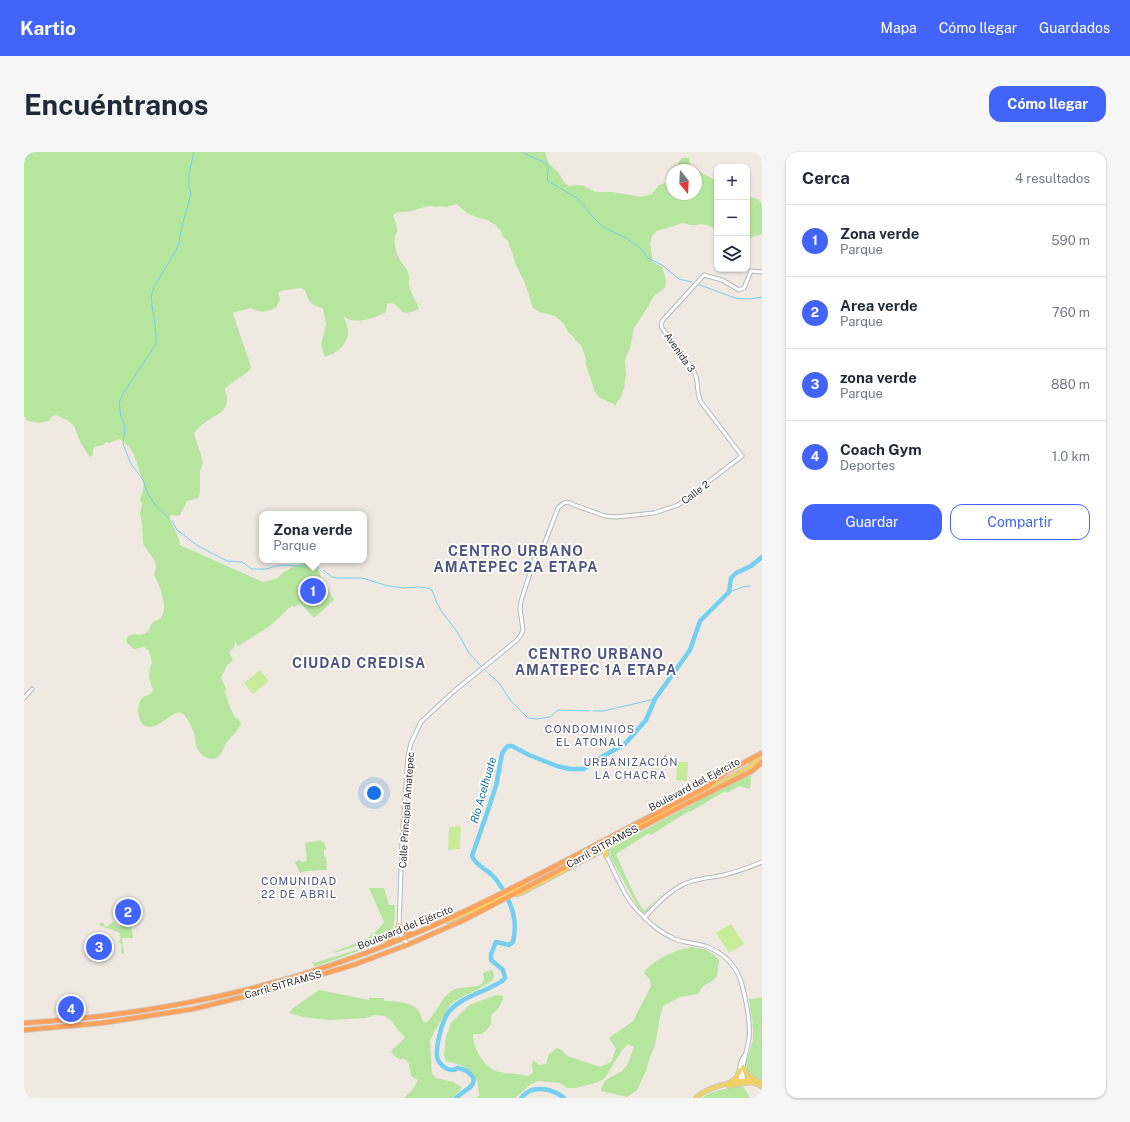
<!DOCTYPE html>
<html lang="es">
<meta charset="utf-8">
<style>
body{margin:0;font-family:"Public Sans",sans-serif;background:#f6f6f7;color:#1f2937}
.controls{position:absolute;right:12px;top:12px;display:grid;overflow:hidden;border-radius:8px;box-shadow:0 1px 3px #0004}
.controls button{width:36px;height:36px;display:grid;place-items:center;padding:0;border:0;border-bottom:1px solid #e0e1e3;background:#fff;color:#1f2937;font:20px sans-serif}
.compass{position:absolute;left:642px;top:12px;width:36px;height:36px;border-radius:50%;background:#fff;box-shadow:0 1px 3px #0004;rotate:162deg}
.you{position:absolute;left:350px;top:641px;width:14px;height:14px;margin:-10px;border:3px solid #fff;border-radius:50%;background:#1a73e8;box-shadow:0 0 0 6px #1a73e833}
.badge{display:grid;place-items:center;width:26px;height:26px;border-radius:50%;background:#4264fb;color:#fff;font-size:13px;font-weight:700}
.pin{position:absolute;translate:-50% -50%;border:2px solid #fff;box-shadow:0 1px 4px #0006}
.popup{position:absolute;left:235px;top:359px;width:108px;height:52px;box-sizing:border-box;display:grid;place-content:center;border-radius:8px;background:#fff;filter:drop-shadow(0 1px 3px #0005);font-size:13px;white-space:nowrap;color:#747a83}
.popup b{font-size:15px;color:#1f2937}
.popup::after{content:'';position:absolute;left:50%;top:100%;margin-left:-8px;border:8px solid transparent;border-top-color:#fff}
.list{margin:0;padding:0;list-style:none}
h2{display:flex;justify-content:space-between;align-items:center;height:52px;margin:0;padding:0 16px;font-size:17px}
h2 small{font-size:13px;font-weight:400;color:#747a83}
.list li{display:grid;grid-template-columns:26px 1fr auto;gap:12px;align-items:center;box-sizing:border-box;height:72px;padding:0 16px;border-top:1px solid #e0e1e3}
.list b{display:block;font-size:15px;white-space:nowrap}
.list p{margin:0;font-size:13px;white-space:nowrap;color:#747a83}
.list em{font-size:13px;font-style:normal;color:#747a83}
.actions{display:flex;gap:8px;padding:12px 16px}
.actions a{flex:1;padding:9px 0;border:1px solid #4264fb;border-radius:12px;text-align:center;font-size:14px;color:#4264fb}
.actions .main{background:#4264fb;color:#fff}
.icon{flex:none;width:22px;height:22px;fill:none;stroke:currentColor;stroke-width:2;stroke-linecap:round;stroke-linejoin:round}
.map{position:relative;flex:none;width:738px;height:946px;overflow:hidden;border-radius:12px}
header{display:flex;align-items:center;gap:24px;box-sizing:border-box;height:56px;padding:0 20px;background:#4264fb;color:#fff}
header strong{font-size:19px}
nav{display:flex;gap:22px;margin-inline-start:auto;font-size:14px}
.intro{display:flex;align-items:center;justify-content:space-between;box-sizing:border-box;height:96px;padding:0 24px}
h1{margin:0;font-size:28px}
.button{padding:10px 18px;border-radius:12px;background:#4264fb;color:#fff;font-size:14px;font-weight:700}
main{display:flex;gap:24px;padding:0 24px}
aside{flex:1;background:#fff;border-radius:12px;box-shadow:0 1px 3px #0004}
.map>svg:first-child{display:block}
.green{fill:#b6e59e}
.pitch{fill:#c9ec9a}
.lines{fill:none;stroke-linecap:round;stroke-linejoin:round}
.stream{stroke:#75cff0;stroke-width:1}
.river{stroke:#75cff0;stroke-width:4.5}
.minor-casing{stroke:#b4b7c1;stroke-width:5}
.major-casing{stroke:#c9c9c9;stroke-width:6}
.highway-casing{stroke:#c9c9c9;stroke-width:6}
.minor{stroke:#fff;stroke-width:3}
.major{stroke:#f2d163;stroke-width:4}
.highway{stroke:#ffa35c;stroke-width:4.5}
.highway-bridge-casing{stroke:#c9c9c9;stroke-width:6;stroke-linecap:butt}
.highway-bridge{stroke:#ffa35c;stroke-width:4.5}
.labels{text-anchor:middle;stroke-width:3.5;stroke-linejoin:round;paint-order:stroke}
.street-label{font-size:10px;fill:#2e2e2e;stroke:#fff}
.neighbourhood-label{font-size:11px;letter-spacing:1px;fill:#4d5680;stroke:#fff}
.water-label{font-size:11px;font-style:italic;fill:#0d6fa3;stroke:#fff}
.district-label{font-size:14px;font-weight:bold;letter-spacing:1px;fill:#4d5680;stroke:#fff}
</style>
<header>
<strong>Kartio</strong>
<nav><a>Mapa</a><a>Cómo llegar</a><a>Guardados</a></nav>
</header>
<div class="intro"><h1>Encuéntranos</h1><a class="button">Cómo llegar</a></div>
<main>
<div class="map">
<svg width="738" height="946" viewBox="0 0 738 946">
<rect width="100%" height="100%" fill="#efe9e1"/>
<!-- green -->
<g class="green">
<path d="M0 0H521L524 10 527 14 535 21 540 30 545 34 556 33 560 34 571 40H588L617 45 628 42 635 33 648 29V42H672V18H653C653 14 655 9 658 6H664V3L667 15C676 19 684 25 693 29V78L683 73 676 72 672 73H666L659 71 633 79 628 84 626 91 629 110 638 115 641 124 642 132 641 136 630 144 620 161 610 176 606 196 601 208 602 223 600 235 597 245 593 250 589 259 591 253 575 245 571 240 562 213V207L557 193 551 188 550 185 544 180 540 172 531 164 516 160 509 156 499 126 497 124 495 118 492 113 484 89 479 85 477 79 473 75 471 72C468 72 466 69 463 68 451 65 442 62 433 52L421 55 415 54 412 55C404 52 396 57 387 59 380 61 377 58 369 63L373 75V81L371 83C370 91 371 100 376 108 378 112 382 115 384 120 386 125 385 129 385 133 387 142 392 148 395 157 391 158 386 161 382 161 374 160 374 148 363 152L362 160C352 166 331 173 321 165H320C321 170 325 176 324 181 323 194 312 201 301 205L297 193 302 172 299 157C297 156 294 155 292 154 285 151 283 145 281 138L277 136C269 138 261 136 254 141L256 147 252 156C241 160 237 161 227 156L212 160H209V162L227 215 226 218 201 236C201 240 204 244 203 248 202 262 190 263 182 270 177 273 173 277 170 281L179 311 176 319V342L174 346 163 349 156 363 153 364 148 363 145 365 155 387 156 393 239 430 254 426 258 421 273 413 282 410 288 416 294 417 297 426 310 448 290 466 277 452H275L270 455 268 453 246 474 214 494 211 489 210 495 205 500 209 508 203 513 197 526 202 536 201 540 207 558 211 565 215 568 217 572C214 576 212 581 208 584 206 587 204 588 202 591 199 595 199 601 195 604 188 611 176 604 173 596 171 593 172 588 171 584 170 579 162 563 158 561 150 557 137 575 125 575 113 574 112 555 117 547 120 543 126 544 129 539L125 525 126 516 128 511 125 499 120 495 110 497 103 491 102 488 104 484 110 482 117 483 125 479C126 475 127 471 131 469 135 466 134 469 137 465 145 457 135 432 130 423L132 415 131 409 119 392 118 371 116 362 118 353 116 347 118 342 120 332 110 303 106 296 96 287 85 291 82 290 79 293 71 295 69 298V302L66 305 57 292 50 274 45 269 32 263 27 265 25 269 16 271 3 269 2 266 0 265Z"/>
<path d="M723 40 726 45C732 46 736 47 738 54V82L726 86 723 85Z"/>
<path d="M723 623 727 624 726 637 715 634 703 641 701 639 666 660 665 659 627 683 625 681 592 702C601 721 608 742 620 759L640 740V741L632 748 622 760 619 761 611 750 586 704C585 699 586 696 590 694Z"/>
<path d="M297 688 298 690H300L302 697 300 698V704L302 705 303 718 281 719 276 721 271 710 276 708 278 710 283 709 281 691Z"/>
<path d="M345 736H360L365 753H371C371 766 371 784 358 791L352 788 310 801V800L344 786C349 780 356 778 360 770Z"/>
<path d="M106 757C107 763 109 767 109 773L107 774 109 786H98L100 802 97 801 98 796H97L98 792 95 791 97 785 95 784 96 781 75 773 78 770 82 775 90 770 94 775 106 768 101 758Z"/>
<path d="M351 792H353L291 815 288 810H289L290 811Z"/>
<path d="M668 795C681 797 686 798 695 808L693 824 687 830 680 833 674 842 656 845 639 854 636 865 631 893 625 908 622 919 613 938 603 945 577 939C580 924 589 926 599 918 605 913 607 902 610 895L604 892 598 898 581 926 574 930 552 936H544L535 931 514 929 507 932 491 946H452L455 944C455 919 443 914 422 909L420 903 422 885 427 871 445 853 472 843 479 844C478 854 474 857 467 863 468 874 466 875 458 882H449C449 897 461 918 476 920 485 922 495 922 504 924L509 921 508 913 509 908 515 913 522 912 525 902 533 896 538 898 543 904 576 915 587 910 592 897 585 886 609 869 627 834 626 827 620 821C628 808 653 797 668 795Z"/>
<path d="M466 818 469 819 470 825 468 829 451 839 441 843 427 852 410 880 406 889 408 922 412 926 429 930 438 935 429 946H380C386 941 390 936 394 928L387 924 385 912 382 908C375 907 372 906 367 900 371 894 377 891 381 885L373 877 367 868 360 864 351 863 341 866 305 868 279 865 265 861 268 857 295 838 345 848 346 844 347 846H360V849C370 849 389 850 395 859 397 863 397 867 401 871 413 863 417 844 429 838 440 832 465 840 459 821Z"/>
<path d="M738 845V928L734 926 725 924 722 918 723 916 722 912 729 887V876L725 846 729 847Z"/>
<path d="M719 934 726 946H678C687 938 707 936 719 934Z"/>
</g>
<!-- pitch -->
<g class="pitch">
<path d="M236 518 245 529 229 542 220 531Z"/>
<path d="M653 610H664L663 629 652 628Z"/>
<path d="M437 674 436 697 424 698 425 675Z"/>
<path d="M707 772 720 792 705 801 692 781Z"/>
</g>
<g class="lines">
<!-- stream -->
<g class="stream">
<path d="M499 0C505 6 518 7 523 13 526 17 522 24 524 29L553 46 570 66 579 75 602 86 616 96 624 106 638 113 655 127 668 130"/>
<path d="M676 133 711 146 726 147 738 145"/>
<path d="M146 367 132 354 124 342 118 326 107 312 99 292 101 274 97 265 95 250 100 240 132 192V181L127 145 130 135 154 95 158 74 167 42 165 35V21L170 0"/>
<path d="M148 369 153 378 174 394 203 409 218 410 228 417H242L256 413 275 414 295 416"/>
<path d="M299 418 308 425 314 426H338L364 434 380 436 394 435 404 436 408 438 413 451 418 460 432 478 445 501 457 514"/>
<path d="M705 440 719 435 726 434"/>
<path d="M460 517 463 520"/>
<path d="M465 522 475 531 487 549 504 566 513 567 526 565 534 558 565 559"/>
<path d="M569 559H579L631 547"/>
</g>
<!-- river -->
<g class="river">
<path d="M432 946C436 942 441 939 445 936 457 926 443 918 434 916 429 919 425 919 420 915 418 913 415 911 414 908 410 899 418 869 424 861 435 846 455 842 471 833 475 831 478 830 481 826L479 818 467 808V802L472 790 485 793 489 790C494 769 488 753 478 736 475 731 472 727 468 723 461 716 452 714 448 704L463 661 472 634 478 602 481 597 484 594H488L505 603 533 614 546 617H560L574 607 601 592 622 568 631 547 666 498 676 469 705 440 707 426 712 421 727 414 738 405"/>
<path d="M497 946C500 943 504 939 508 938 519 935 532 939 540 946"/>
</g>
<defs>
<g id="minor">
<path d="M0 546 8 537"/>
<path d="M569 695H575L579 697C590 717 600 747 617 762 626 772 639 782 651 787 661 791 671 791 681 794 698 800 711 812 717 829 721 843 727 871 725 886 723 901 716 915 720 930"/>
<path d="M620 766C632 753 644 740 660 732 672 726 687 726 700 723 713 720 726 715 738 710"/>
<path d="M385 792 378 787 375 777 378 688 384 604 387 591 397 570 429 540 492 489 497 483 499 478 496 457 497 449 512 403 516 402 518 398 534 356C540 350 543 348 550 353L581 364 592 365 630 361 654 353 718 304 677 250C672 241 675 231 671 222 664 207 648 190 638 176L637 172 639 168 680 123 698 128 715 138 720 136 727 119 738 120"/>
<path d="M717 930C715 921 715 910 721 903"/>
</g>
<g id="major">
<path d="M728 612 738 606"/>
<path d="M602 681 726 615 736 611"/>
<path d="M582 704V698L585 694"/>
<path d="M492 742 497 741 575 700"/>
<path d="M424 769 459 754 499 734 503 733"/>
<path d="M719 915 723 923 730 927"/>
<path d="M707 930 712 926 716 918"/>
<path d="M705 934C716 932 728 927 738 935"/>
<path d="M672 946C682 935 725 923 738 931"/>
</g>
<g id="highway">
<path d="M363 792 370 784 375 773 381 780 388 782"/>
<path d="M0 871C130 863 260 836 380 786 451 757 519 720 587 685 618 668 650 652 681 636L704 619 738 601"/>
<path d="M0 878 78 871 169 857 239 840 329 813 383 793 440 768 656 655"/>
</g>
</defs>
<!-- minor casing -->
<use href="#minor" class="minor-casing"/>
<!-- major casing -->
<use href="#major" class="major-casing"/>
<!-- highway casing -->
<use href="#highway" class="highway-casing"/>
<!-- minor -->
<use href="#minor" class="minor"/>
<!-- major -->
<use href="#major" class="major"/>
<!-- highway -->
<use href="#highway" class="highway"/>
<defs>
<path id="highway-bridge" d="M656 655 728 619 738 610"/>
</defs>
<!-- highway-bridge casing -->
<use href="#highway-bridge" class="highway-bridge-casing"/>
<!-- highway-bridge -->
<use href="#highway-bridge" class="highway-bridge"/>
</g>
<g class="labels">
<!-- street labels -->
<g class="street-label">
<text transform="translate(656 200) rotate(55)" y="4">Avenida 3</text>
<text transform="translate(671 340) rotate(-37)" y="4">Calle 2</text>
<text transform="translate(670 632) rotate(-28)" y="4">Boulevard del Ejército</text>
<text transform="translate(382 658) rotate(-86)" y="4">Calle Principal Amatepec</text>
<text transform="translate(578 694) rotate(-28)" y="4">Carril SITRAMSS</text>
<text transform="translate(381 775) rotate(-22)" y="4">Boulevard del Ejército</text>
<text transform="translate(259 832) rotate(-16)" y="4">Carril SITRAMSS</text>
</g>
<!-- neighbourhood labels -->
<g class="neighbourhood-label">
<text x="566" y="581">CONDOMINIOS<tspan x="566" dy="13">EL ATONAL</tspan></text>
<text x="607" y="614">URBANIZACIÓN<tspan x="607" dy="13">LA CHACRA</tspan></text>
<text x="275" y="733">COMUNIDAD<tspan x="275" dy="13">22 DE ABRIL</tspan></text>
</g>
<!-- water labels -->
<g class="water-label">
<text transform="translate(459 638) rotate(-74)" y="4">Río Acelhuate</text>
</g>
<!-- district labels -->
<g class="district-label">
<text x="492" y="404">CENTRO URBANO<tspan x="492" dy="16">AMATEPEC 2A ETAPA</tspan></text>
<text x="572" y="507">CENTRO URBANO<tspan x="572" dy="16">AMATEPEC 1A ETAPA</tspan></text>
<text x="335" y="516">CIUDAD CREDISA</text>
</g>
</g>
</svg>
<div class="controls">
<button>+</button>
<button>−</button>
<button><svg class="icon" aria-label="layers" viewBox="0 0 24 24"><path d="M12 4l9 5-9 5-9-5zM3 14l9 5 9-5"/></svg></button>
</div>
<svg class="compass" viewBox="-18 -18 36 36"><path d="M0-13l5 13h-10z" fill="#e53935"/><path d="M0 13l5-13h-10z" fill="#747a83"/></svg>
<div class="you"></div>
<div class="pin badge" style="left:289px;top:439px">1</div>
<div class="popup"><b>Zona verde</b>Parque</div>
<div class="pin badge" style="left:104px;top:760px">2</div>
<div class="pin badge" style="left:75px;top:795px">3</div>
<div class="pin badge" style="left:47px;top:857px">4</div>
</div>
<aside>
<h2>Cerca<small>4 resultados</small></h2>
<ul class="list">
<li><span class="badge">1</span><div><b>Zona verde</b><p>Parque</p></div><em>590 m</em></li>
<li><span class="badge">2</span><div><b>Area verde</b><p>Parque</p></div><em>760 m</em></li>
<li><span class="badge">3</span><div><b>zona verde</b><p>Parque</p></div><em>880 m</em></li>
<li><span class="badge">4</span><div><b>Coach Gym</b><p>Deportes</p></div><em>1.0 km</em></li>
</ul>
<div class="actions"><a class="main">Guardar</a><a>Compartir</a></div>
</aside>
</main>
